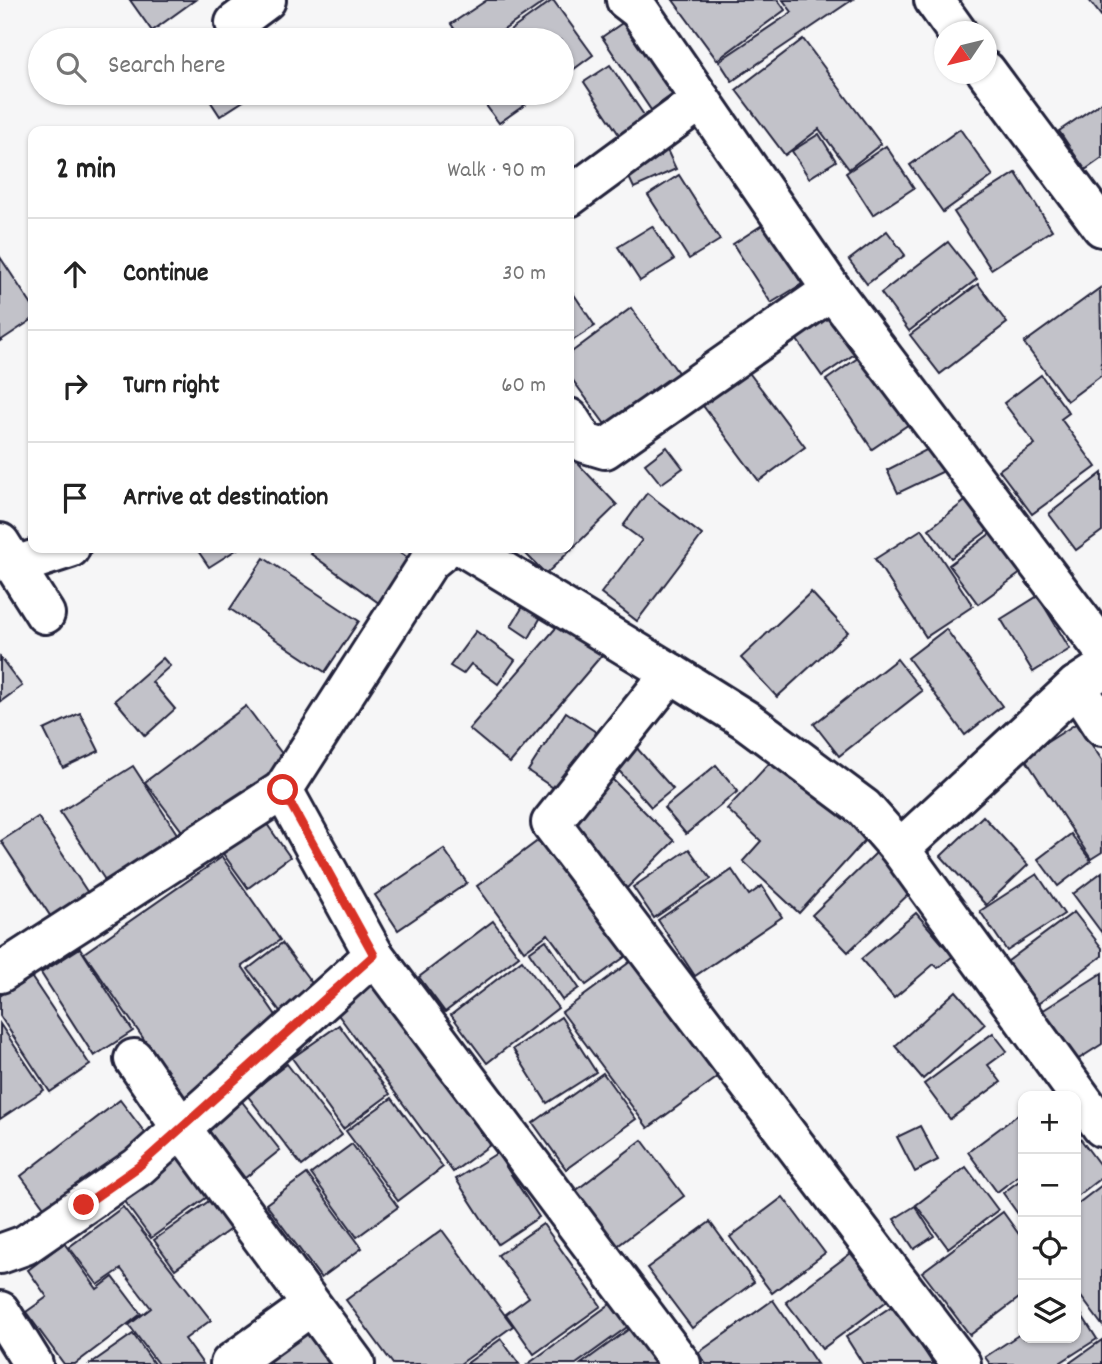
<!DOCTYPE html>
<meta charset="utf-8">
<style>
body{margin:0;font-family:Dekko,sans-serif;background:#f6f6f6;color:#222}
.controls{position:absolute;right:21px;bottom:21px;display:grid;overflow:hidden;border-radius:14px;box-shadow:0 2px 5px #0004}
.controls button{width:63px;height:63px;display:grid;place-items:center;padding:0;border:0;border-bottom:2px solid #e0e0e0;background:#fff;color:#222;font:35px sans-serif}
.compass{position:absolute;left:934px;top:21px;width:63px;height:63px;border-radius:50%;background:#fff;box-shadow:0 2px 5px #0004;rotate:235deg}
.stop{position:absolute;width:21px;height:21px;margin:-16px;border:5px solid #d93025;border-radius:50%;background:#fff}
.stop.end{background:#d93025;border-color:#fff;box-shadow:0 2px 7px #0008}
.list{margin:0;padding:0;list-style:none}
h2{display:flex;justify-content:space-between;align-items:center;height:91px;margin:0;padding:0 28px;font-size:30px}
h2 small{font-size:23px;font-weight:400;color:#767676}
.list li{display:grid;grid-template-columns:46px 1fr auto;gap:21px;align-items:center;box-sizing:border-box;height:112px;padding:0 28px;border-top:2px solid #e0e0e0}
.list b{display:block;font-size:26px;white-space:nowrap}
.list em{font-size:23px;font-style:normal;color:#767676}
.icon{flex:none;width:38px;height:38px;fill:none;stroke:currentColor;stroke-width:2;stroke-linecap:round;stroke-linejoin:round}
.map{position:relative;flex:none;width:1102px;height:1364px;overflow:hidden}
.search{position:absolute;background:#fff;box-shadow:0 2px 5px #0004;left:28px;top:28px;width:546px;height:77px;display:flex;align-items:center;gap:18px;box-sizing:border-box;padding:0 24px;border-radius:38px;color:#767676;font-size:26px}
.panel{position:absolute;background:#fff;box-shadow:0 2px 5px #0004;left:28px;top:126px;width:546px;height:427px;border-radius:14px}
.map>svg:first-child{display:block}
.building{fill:#c2c2c9;stroke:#22223b;stroke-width:2}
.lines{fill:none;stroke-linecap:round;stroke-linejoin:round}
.minor-casing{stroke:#22223b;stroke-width:44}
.minor{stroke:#fff;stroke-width:38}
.route{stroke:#d93025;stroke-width:9}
</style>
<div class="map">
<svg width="1102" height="1364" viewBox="0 0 1102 1364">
<rect width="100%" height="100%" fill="#f6f6f7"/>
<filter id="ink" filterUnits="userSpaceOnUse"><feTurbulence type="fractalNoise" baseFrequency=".0143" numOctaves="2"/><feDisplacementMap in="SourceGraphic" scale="14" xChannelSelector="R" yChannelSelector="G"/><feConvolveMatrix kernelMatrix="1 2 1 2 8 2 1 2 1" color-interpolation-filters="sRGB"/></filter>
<g filter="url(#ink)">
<!-- building -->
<g class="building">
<path d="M130 0H195L152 31Z"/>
<path d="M487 0H547L489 40H462L451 24Z"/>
<path d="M553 0 593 55 562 78V40H497Z"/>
<path d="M673 0H778L785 10 717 60Z"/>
<path d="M783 0H852L732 81 719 61 792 12Z"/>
<path d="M1089 0H1102V17Z"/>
<path d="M631 17 680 89 651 110 602 37Z"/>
<path d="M803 39 881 144 849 169 819 129 785 155 736 90Z"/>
<path d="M610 65 648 121 622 139 584 82Z"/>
<path d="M205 93H244L248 98 220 116Z"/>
<path d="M477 93H542L499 123Z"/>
<path d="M1102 102V158L1085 170 1059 131Z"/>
<path d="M960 129 993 176 943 212 910 165Z"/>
<path d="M819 134 836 161 809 178 792 151Z"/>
<path d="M886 146 914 188 873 215 846 173Z"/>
<path d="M667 150 676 169 634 188 625 169Z"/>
<path d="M1016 173 1052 230 991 269 954 212Z"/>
<path d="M679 175 720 240 689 259 648 195Z"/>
<path d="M764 224 802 284 771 303 733 244Z"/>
<path d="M652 226 674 260 640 281 618 247Z"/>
<path d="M887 231 905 255 867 284 849 260Z"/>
<path d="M948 242 977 279 909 331 881 293Z"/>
<path d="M0 257 33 307V319L0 341Z"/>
<path d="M978 284 1007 323 940 374 910 335Z"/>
<path d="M569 287 595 326 569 343Z"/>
<path d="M1100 288 1102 375 1067 401 1024 343Z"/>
<path d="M841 305 868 345 822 376 795 337Z"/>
<path d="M631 308 682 378 610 431 569 375V354Z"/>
<path d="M871 349 918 418 872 449 826 380Z"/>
<path d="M744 366 805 447 759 481 698 399Z"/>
<path d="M1041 375 1069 413 1061 419 1096 467 1032 514 999 470 1035 444 1004 403Z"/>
<path d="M667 447 683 468 661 484 645 464Z"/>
<path d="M932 447 944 471 898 493 887 470Z"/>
<path d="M569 454 617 505 546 574 520 548H569Z"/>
<path d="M1102 473V531L1076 550 1049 514Z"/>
<path d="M647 493 702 535 637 621 601 593 642 540 623 526Z"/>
<path d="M969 498 991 528 951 558 929 529Z"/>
<path d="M922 529 973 606 926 637 875 559Z"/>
<path d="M995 530 1025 570 978 604 949 565Z"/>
<path d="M196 548H239L209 567Z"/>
<path d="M316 548H394L414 562 383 606 311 554Z"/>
<path d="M264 558 359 621 325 672 230 609Z"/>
<path d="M811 592 848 632 777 697 741 658Z"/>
<path d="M1038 596 1070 649 1033 672 1001 619Z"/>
<path d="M527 600 545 610 529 638 511 626Z"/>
<path d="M567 615 607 649 510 763 469 729Z"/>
<path d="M946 629 1002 706 965 735 908 658Z"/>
<path d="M476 631 515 660 498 684 471 664 463 674 450 666Z"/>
<path d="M0 657 22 686 0 702Z"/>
<path d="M163 658 170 666 152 682 175 709 145 736 115 700Z"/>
<path d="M897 659 922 691 839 756 814 724Z"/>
<path d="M246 706 289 763 188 839 145 782Z"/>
<path d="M566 712 605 738 567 797 528 771Z"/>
<path d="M80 713 99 751 63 768 44 730Z"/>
<path d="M1077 723 1102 760V852L1091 859 1024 757Z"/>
<path d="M635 746 673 789 651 807 614 765Z"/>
<path d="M777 755 867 838 799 913 743 861 761 841 727 809Z"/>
<path d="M716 765 738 791 686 834 664 808Z"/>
<path d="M133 766 181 840 109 886 60 812Z"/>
<path d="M612 779 674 841 625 890 563 828Z"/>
<path d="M983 816 1028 865 986 905 941 856Z"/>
<path d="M38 817 92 899 55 923 1 841Z"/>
<path d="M262 817 290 857 248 888 219 848Z"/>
<path d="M547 834 633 951 586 985 548 934 524 951 477 886Z"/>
<path d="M1071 834 1091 861 1058 886 1038 859Z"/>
<path d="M444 849 467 883 398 930 375 895Z"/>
<path d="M689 849 711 879 654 918 633 887Z"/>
<path d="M876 853 912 891 848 952 812 915Z"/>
<path d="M222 857 280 940 242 966 284 1027 184 1097 84 953Z"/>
<path d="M732 870 749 895 762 886 782 917 695 976 658 920Z"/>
<path d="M1102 872V933L1073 894Z"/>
<path d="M1037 874 1064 914 1007 951 980 911Z"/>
<path d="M1074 912 1102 948V956L1031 1009 1000 967Z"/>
<path d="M916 913 953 956 938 968 934 964 894 998 861 959Z"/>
<path d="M493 921 519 956 445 1012 419 977Z"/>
<path d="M546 940 579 988 562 1000 529 952Z"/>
<path d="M282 943 320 994 286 1019 248 969Z"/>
<path d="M80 948 133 1031 94 1056 41 973Z"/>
<path d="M638 956 722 1074 648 1128 562 1012Z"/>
<path d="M522 960 558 1008 487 1063 451 1015Z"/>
<path d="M1102 973V1044L1066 1067 1034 1016Z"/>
<path d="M30 975 90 1065 50 1092 0 1016V996Z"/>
<path d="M375 980 494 1142 453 1172 334 1009Z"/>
<path d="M956 991 985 1024 923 1079 895 1046Z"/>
<path d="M561 1017 596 1072 547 1103 513 1049Z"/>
<path d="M0 1024 44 1090 0 1119Z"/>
<path d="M339 1025 390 1094 343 1129 292 1058Z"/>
<path d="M993 1033 1007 1051 988 1065 1001 1082 950 1119 924 1084Z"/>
<path d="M287 1064 342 1135 302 1166 247 1095Z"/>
<path d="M603 1073 636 1119 566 1169 533 1123Z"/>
<path d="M392 1098 443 1167 398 1201 346 1131Z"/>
<path d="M240 1099 280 1150 245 1178 205 1126Z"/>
<path d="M120 1100 149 1138 49 1214 21 1176Z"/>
<path d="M1023 1111V1172L997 1192 968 1152Z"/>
<path d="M920 1126 938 1160 915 1172 897 1137Z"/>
<path d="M1079 1137 1102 1168V1177L1076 1197V1140Z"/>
<path d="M642 1140 684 1196 616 1247 574 1192Z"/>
<path d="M352 1144 398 1207 357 1237 311 1174Z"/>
<path d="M178 1152 210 1195 151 1238 120 1196Z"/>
<path d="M497 1153 539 1217 498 1244 456 1179Z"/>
<path d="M966 1167 998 1210 948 1248 916 1205Z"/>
<path d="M307 1174 362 1248 321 1278 266 1204Z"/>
<path d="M1023 1178V1221L1003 1193Z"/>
<path d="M1102 1185V1325L1076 1290V1205Z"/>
<path d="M216 1196 236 1225 175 1269 154 1240Z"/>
<path d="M783 1197 825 1253 772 1293 730 1237Z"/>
<path d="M915 1206 934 1236 914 1249 894 1219Z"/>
<path d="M123 1207 211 1320 185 1339 203 1364H158L129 1325 151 1308 121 1269 98 1285 69 1247Z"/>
<path d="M1003 1212 1023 1240V1295L970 1335 922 1272Z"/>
<path d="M710 1222 754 1282 692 1328 647 1268Z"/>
<path d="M543 1224 601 1306 534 1354 506 1314 529 1297 498 1255Z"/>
<path d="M442 1230 513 1326 460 1364H393L346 1300Z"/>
<path d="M64 1243 97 1289 113 1277 141 1314 75 1364H64L26 1312 47 1297 28 1270Z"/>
<path d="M855 1250 891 1298 822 1349 786 1302Z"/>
<path d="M773 1300 817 1364H706L698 1353Z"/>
<path d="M613 1302 630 1325 576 1364H528Z"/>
<path d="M898 1302 917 1330 913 1333 933 1364H863L846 1337Z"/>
<path d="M1076 1306 1097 1339 1058 1364H990L985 1357 1023 1332V1338H1076Z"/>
<path d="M308 1324 335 1364H251Z"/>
<path d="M636 1324 665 1364H581Z"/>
<path d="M133 1334 154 1364H90Z"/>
<path d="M501 1339 519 1364H466Z"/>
<path d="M1102 1340V1364H1068Z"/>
</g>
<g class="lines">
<defs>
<g id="minor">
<path d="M626 0 639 10 701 100"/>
<path d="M934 0 957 32"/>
<path d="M235 23 266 0"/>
<path d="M986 71 1102 227"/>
<path d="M569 197 701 100 832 290 1102 648"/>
<path d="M569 418 585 443 605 449 832 290"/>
<path d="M0 543 45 614"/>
<path d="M465 548 671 673"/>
<path d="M15 566 70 548"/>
<path d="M1076 686 1102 726"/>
<path d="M283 790 429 562 446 548"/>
<path d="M900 849 1102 1127"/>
<path d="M0 973 283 790 374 955 681 1364"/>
<path d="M134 1059 182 1129 355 1364"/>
<path d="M0 1254 25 1245 138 1167 374 955"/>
<path d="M0 1311 33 1364"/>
<path d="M230 1364 311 1306"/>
<path d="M961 1364 551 823 671 673 746 720 864 808 900 849 1076 686 1102 669"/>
</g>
</defs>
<!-- minor casing -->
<use href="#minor" class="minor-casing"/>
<!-- minor -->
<use href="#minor" class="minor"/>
</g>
</g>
<g class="lines" filter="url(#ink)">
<!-- route -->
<path class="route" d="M84 1205 138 1167 374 955 283 790"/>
</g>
</svg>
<div class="controls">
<button>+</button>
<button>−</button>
<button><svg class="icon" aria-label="locate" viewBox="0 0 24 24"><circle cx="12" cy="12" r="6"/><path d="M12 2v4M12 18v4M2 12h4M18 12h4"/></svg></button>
<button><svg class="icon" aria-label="layers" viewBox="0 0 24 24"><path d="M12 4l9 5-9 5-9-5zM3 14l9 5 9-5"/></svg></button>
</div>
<svg class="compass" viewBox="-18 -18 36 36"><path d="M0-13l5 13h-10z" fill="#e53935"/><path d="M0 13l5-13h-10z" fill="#767676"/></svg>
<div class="stop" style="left:283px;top:790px"></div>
<div class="stop end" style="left:84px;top:1205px"></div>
<div class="search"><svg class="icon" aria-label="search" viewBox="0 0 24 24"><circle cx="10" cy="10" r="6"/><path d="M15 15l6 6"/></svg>Search here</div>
<section class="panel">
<h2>2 min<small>Walk · 90 m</small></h2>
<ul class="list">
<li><svg class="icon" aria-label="ahead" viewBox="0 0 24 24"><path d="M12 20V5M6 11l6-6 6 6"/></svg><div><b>Continue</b></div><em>30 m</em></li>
<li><svg class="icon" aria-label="right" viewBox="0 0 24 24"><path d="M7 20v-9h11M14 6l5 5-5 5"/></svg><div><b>Turn right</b></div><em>60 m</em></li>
<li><svg class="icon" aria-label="arrive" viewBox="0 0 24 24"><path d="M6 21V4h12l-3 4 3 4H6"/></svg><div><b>Arrive at destination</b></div></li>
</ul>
</section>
</div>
